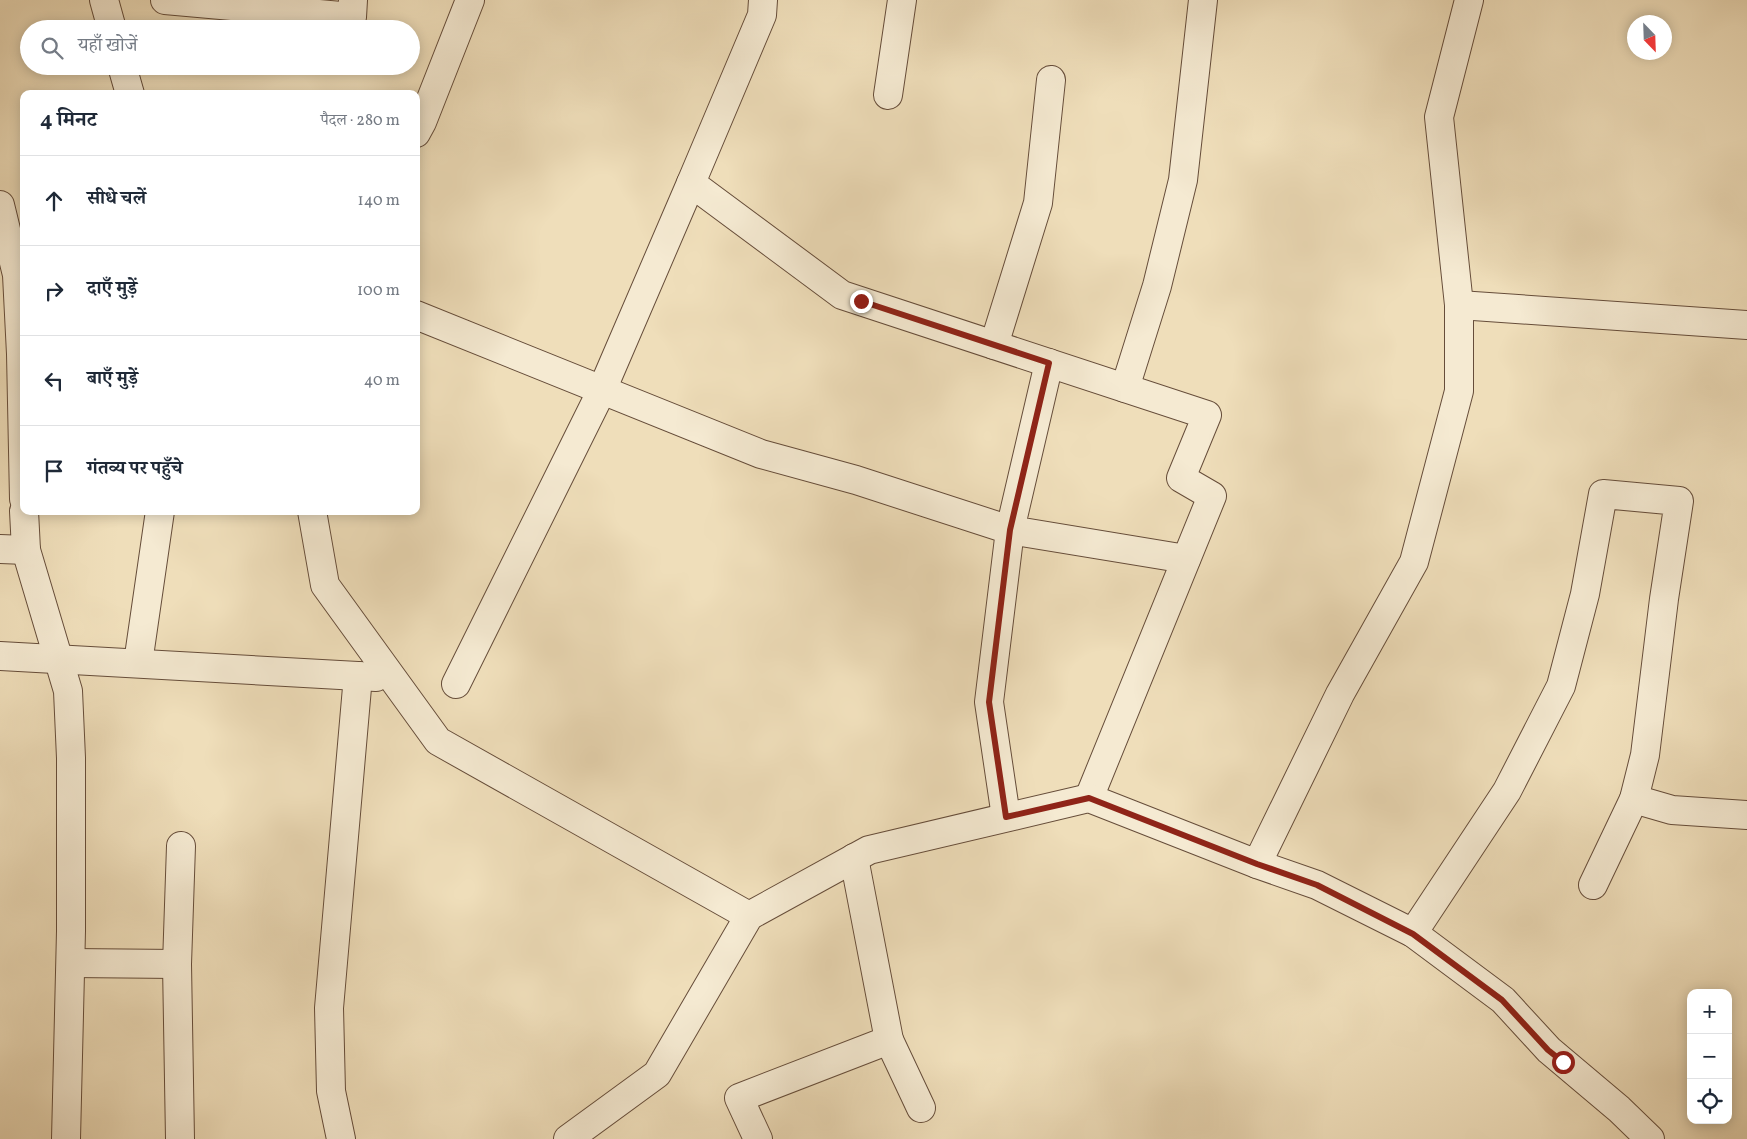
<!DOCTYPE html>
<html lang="hi">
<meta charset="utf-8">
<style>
body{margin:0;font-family:Vollkorn,"Noto Serif Devanagari",serif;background:#f2f2f3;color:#1f2937}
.controls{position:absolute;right:15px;bottom:15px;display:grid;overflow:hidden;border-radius:10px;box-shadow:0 2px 12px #0003}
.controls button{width:45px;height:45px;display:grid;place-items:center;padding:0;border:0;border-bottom:1px solid #e0e1e3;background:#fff;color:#1f2937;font:25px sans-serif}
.compass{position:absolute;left:1627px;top:15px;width:45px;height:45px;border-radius:50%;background:#fff;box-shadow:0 2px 12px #0003;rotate:157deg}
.stop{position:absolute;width:15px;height:15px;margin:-11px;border:4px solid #8f2418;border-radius:50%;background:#fff}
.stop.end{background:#8f2418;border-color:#fff;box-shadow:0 1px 5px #0008}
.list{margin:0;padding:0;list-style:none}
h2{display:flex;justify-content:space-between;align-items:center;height:65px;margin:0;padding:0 20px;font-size:21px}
h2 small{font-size:16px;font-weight:400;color:#747a83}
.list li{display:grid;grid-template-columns:32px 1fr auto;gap:15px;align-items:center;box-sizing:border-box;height:90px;padding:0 20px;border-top:1px solid #e0e1e3}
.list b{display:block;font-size:19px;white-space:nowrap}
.list em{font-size:16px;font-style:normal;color:#747a83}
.icon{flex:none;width:28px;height:28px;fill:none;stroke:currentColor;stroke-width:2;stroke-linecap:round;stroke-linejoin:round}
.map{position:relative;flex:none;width:1747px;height:1139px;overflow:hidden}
.search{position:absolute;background:#fff;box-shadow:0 2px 12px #0003;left:20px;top:20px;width:400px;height:55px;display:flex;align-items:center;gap:12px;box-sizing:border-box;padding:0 18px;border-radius:28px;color:#747a83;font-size:19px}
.panel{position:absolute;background:#fff;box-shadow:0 2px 12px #0003;left:20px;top:90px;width:400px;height:425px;border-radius:10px}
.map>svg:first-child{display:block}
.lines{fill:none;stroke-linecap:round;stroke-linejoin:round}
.minor-casing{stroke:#664d3a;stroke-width:30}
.minor{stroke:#f5ead2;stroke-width:28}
.route{stroke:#8f2418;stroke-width:6}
</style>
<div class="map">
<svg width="1747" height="1139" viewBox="0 0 1747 1139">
<rect width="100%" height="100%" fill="#efdeba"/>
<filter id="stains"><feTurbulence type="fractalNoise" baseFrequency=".004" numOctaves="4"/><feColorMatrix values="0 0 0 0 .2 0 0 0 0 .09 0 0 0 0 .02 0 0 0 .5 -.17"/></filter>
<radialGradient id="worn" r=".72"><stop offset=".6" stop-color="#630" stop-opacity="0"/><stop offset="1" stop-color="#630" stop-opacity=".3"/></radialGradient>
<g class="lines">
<defs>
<g id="minor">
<path d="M104 0 112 29"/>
<path d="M165 0 352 17 353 0"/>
<path d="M763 0 762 15 691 183 842 295 1207 415 1181 478 1212 496 1089 798"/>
<path d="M122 66 130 94"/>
<path d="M888 95 902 0"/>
<path d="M416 133 422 122 470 0"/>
<path d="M0 205 17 275 21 354 24 499"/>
<path d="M1459 305 1747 325"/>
<path d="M416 315 761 454 856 480 1010 530 989 702 1006 817"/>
<path d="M994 345 1038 203 1051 80"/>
<path d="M1049 363 1010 530 1186 559"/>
<path d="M1125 388 1157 286 1183 180 1203 0"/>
<path d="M24 511 26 550 68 691 71 758V931L66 1139"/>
<path d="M312 511 325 585 438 741 749 916"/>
<path d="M0 549 26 550"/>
<path d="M0 656 376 677"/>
<path d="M138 663 160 511"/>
<path d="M456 684 602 390 691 183"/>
<path d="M1634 799 1672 810 1747 815"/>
<path d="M1257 864 1317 885 1413 933 1503 1000 1549 1050 1619 1109 1650 1139"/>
<path d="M1413 933 1507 791 1561 686 1585 594 1603 494 1679 501 1664 599 1645 755 1634 799 1593 885"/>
<path d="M71 963 177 964"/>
<path d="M889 1040 921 1108"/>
<path d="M180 1139 177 964 181 846"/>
<path d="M341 1139 331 1091 329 1008 358 676"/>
<path d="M568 1139 657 1074 749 916 869 850 1089 798 1257 864 1340 694 1414 562 1459 391V305L1439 117 1469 0"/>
<path d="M758 1139 739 1098 889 1040 854 858"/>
</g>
</defs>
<!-- minor casing -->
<use href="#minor" class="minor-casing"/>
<!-- minor -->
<use href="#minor" class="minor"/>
</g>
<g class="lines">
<!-- route -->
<path class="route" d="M861 301 1049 363 1010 530 989 702 1006 817 1089 798 1257 864 1317 885 1413 934 1502 1000 1548 1050 1563 1062"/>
</g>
<rect width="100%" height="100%" filter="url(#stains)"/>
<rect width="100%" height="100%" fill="url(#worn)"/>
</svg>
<div class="controls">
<button>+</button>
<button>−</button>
<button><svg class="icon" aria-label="locate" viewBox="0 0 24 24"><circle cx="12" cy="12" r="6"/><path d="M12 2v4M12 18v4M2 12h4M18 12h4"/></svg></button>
</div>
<svg class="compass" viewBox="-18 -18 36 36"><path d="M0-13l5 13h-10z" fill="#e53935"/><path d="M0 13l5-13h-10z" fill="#747a83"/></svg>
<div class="stop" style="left:1563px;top:1062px"></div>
<div class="stop end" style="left:861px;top:301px"></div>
<div class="search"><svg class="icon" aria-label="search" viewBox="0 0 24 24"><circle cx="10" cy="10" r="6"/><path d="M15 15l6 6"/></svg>यहाँ खोजें</div>
<section class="panel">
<h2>4 मिनट<small>पैदल · 280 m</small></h2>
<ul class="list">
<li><svg class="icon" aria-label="ahead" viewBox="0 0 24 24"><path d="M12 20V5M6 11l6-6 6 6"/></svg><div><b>सीधे चलें</b></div><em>140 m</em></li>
<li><svg class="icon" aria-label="right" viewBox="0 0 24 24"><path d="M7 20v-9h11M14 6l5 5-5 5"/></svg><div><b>दाएँ मुड़ें</b></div><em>100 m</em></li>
<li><svg class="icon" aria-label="left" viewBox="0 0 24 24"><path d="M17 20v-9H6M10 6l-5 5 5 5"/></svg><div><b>बाएँ मुड़ें</b></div><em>40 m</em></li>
<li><svg class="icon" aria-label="arrive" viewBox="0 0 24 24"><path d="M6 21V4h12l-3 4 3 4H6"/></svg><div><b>गंतव्य पर पहुँचे</b></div></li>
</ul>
</section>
</div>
